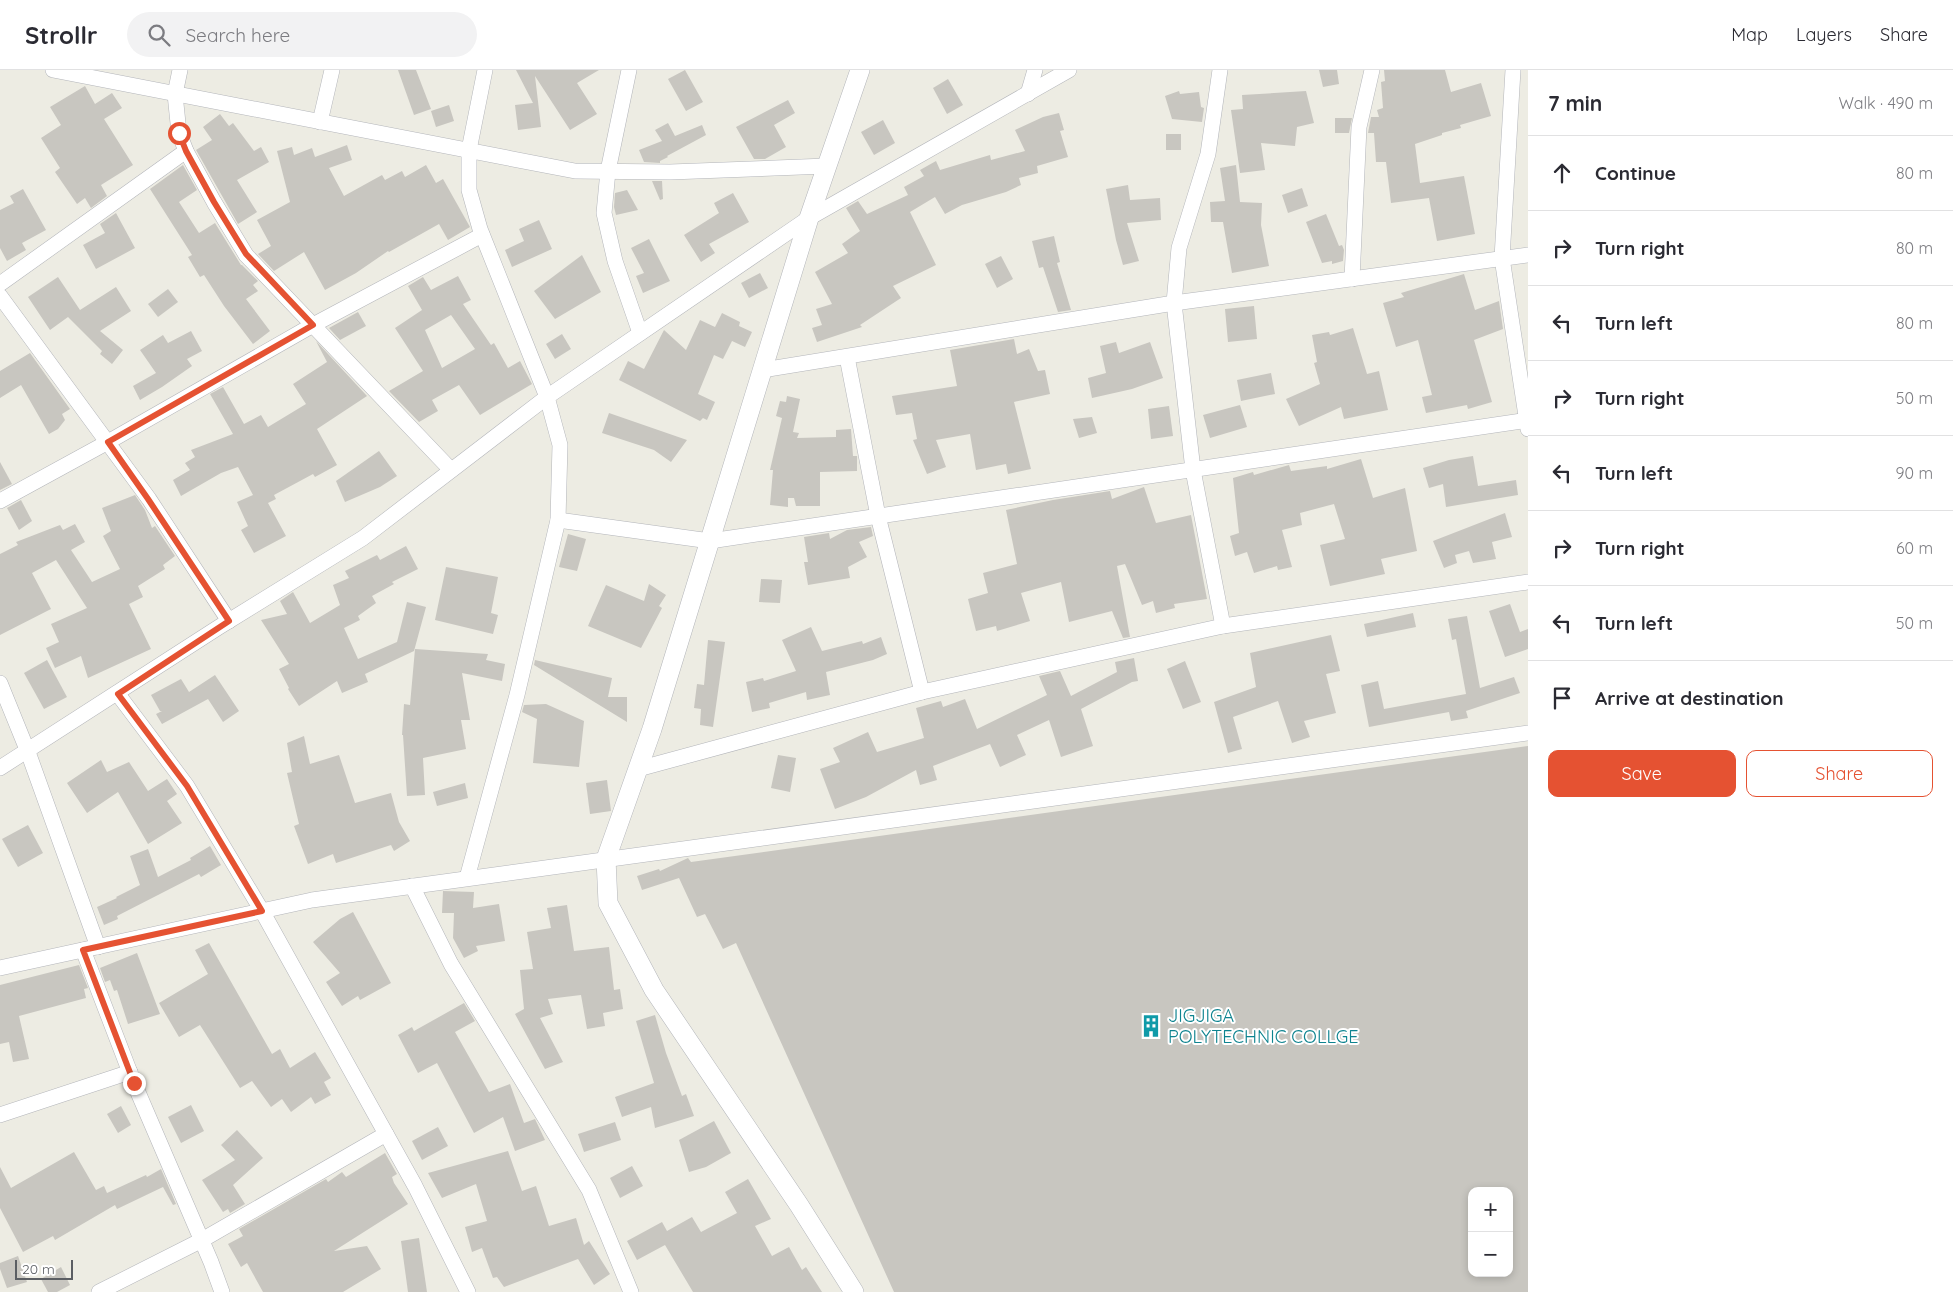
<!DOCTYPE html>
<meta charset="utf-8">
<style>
body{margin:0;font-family:Quicksand,sans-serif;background:#f2f2f3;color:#2b2b33}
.controls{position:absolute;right:15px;bottom:15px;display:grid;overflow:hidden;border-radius:10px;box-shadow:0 2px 8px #0003}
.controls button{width:45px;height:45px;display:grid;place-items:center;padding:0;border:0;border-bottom:1px solid #e1e1e2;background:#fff;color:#2b2b33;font:25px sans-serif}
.scale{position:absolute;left:15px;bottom:12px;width:58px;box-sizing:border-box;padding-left:5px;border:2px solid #5b5e63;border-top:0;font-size:14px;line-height:18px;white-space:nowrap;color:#5b5e63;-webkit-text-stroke:4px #fff;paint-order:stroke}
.stop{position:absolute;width:15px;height:15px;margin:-11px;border:4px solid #e55232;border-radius:50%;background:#fff}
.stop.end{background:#e55232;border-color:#fff;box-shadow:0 1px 5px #0008}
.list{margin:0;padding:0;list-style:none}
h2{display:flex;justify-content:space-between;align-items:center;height:65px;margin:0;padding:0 20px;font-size:21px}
h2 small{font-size:16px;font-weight:400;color:#7c7c81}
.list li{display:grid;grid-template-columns:32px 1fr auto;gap:15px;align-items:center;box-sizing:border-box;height:75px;padding:0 20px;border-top:1px solid #e1e1e2}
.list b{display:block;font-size:19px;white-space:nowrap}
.list em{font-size:16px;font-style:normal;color:#7c7c81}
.actions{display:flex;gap:10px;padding:15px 20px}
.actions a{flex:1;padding:11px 0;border:1px solid #e55232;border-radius:10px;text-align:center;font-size:18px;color:#e55232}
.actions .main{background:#e55232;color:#fff}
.icon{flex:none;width:28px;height:28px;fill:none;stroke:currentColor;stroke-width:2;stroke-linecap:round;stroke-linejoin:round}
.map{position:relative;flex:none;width:1528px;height:1222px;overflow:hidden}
header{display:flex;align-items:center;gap:30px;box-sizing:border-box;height:70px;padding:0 25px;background:#fff;border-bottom:1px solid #e1e1e2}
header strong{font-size:24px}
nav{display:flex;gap:28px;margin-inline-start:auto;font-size:18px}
.search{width:350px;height:45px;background:#f2f2f3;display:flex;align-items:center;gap:12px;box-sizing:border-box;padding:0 18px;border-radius:28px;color:#7c7c81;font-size:19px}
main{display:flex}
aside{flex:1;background:#fff}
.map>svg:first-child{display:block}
.building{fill:#c8c6c0;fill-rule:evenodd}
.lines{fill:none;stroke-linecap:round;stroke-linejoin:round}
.minor-casing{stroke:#b3b5ba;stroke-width:16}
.tertiary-casing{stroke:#b3b5ba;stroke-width:20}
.minor{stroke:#fff;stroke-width:15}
.tertiary{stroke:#fff;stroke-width:19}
.route{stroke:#e55232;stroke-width:6}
.labels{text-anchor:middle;stroke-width:4;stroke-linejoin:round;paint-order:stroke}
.culture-label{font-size:18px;fill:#0d838f;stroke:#fff;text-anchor:start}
</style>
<header>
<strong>Strollr</strong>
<div class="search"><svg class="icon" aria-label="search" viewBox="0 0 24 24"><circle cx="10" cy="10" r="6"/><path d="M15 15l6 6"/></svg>Search here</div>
<nav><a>Map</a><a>Layers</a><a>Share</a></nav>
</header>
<main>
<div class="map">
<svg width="1528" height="1222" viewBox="0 0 1528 1222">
<rect width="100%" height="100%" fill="#edece3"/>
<!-- building -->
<g class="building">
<path d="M398 0H416L431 39 414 45Z"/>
<path d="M516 0H599L577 13 597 44 570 60 535 6 541 57 518 60 515 35 533 33Z"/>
<path d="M685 0 703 32 686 41 668 9Z"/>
<path d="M1319 0H1337L1339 14 1323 17Z"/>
<path d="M1384 0H1445L1451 22 1481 13 1491 46 1460 55 1461 58 1442 63V65L1415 74 1420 113 1464 106 1475 164 1437 171 1429 128 1391 133 1386 92H1376L1374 63H1368L1371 47H1379L1377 40 1383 38 1381 12 1385 11Z"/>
<path d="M948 9 963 35 947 44 933 18Z"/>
<path d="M85 16 95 34 112 23 122 38 104 49 133 95 101 115 107 126 91 138 85 128 77 134 55 102 60 98 41 68 61 55 50 37Z"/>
<path d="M1179 21 1180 24 1199 22 1201 37 1204 38 1202 52 1172 49 1165 26Z"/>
<path d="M1306 21 1314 53 1297 57 1295 76 1261 73 1265 100 1240 103 1231 40 1243 39 1242 25Z"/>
<path d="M788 30 795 43 774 55 786 77 765 89H754L736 57Z"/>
<path d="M449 35 454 51 436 57 431 41Z"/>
<path d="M1059 43 1064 60 1060 61 1068 87 1037 96 1038 103 1019 108 1021 115 1006 122 962 135 945 144 935 127 910 142 936 195 893 216 901 228 860 255 862 257 817 272 812 258 822 255 816 239 832 234 815 202 848 183 842 174 860 161 846 138 858 131 867 144 908 125 904 117 924 106 920 100 936 91 940 100 990 85 991 90 1025 81 1015 60 1043 47Z"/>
<path d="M220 44 229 56 233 53 254 81 261 77 269 92 237 110 257 142 238 154 196 80 212 70 203 57Z"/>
<path d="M1335 48H1352L1349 63H1335Z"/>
<path d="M883 50 895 73 874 85 861 62Z"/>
<path d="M668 53 675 66 702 55 706 65 667 86 668 87 660 91V93L644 92 639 80 662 71 655 60Z"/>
<rect x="1166" y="64" width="15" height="16"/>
<path d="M347 75 352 90 329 98 344 126 382 105 385 110 402 101 405 107 426 95 436 113 443 109 470 157 448 170 439 154 389 182 388 181 356 203 325 220 304 182 274 201 258 184 271 176 257 150 290 132 277 81 292 77 294 85 312 78 315 87Z"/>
<path d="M183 95 197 120 179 132 199 163 215 153 241 195H242L258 211 253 215 258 221 246 229 270 261 253 274 224 236 204 205 200 207 188 187 192 185 150 119Z"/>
<path d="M1236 95 1240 132 1262 133 1261 155 1269 196 1232 203 1223 152H1211L1210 132 1225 131 1220 98Z"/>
<path d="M652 111H662L663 129 660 130Z"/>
<path d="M1128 115 1130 130 1160 128 1161 150 1127 153 1139 191 1123 195 1116 170 1106 119Z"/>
<path d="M1302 118 1308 136 1288 143 1282 125Z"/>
<path d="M23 119 46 160 22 173 26 180 7 191 0 178V140L14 133 10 126Z"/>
<path d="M627 120 638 140 616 145 614 137 615 123Z"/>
<path d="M733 123 749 152 709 174 715 183 701 192 684 165 719 143 714 133Z"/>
<path d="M116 143 135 178 96 199 83 175 105 163 100 154Z"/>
<path d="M1326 144 1339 176 1342 175 1344 180 1343 191 1332 194V191L1322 193 1306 152Z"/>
<path d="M539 150 552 179 512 197 505 180 524 171 519 159Z"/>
<path d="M1054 166 1060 192 1057 193 1071 240 1058 242 1043 197 1039 198 1032 171Z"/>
<path d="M649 169 670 211 643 223 636 206 644 203 631 178Z"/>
<path d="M582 185 601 222 555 249 534 221Z"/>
<path d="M1001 186 1013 209 997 218 985 194Z"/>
<path d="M760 203 768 218 749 228 741 213Z"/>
<path d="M1464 204 1475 240 1499 231 1503 259 1474 270 1492 332 1468 339 1467 335 1426 343 1422 327 1432 325 1418 270 1396 277 1383 233 1404 227 1401 223Z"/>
<path d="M458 206 471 230 463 234 491 275 494 273 508 298 520 291 532 314 480 345 459 315 432 330 438 341 419 352 389 321 423 301 395 258 422 240 408 216 423 207 431 220ZM451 245 475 279 442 298 425 260Z"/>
<path d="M58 207 80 240 116 217 131 241 100 261 123 280 112 294 100 284 102 281 68 247 50 260 28 227Z"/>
<path d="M168 219 178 232 158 247 148 234Z"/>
<path d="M1254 236 1257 269 1228 272 1225 239Z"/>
<path d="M358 242 366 256 340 270 329 258Z"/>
<path d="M722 243 740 252 739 256 752 262 745 277 732 271 723 289 714 285 698 324 715 332 707 350 703 348 700 351 619 310 628 291 644 299 664 260 686 280 700 250 715 257Z"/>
<path d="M1353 258 1367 304 1379 301 1388 340 1344 349 1341 337 1299 356 1286 329 1320 314 1314 293 1317 292 1312 265 1329 262 1330 265Z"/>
<path d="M191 261 202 281 187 289 192 296 162 317 140 330 133 316 156 303 140 280 163 265 168 273Z"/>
<path d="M562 264 571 279 555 289 546 274Z"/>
<path d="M1014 269 1017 284 1029 279 1038 301 1045 300 1050 324 1014 332 1031 399 1008 404 1006 394 976 400 970 364 936 370 946 397 927 404 913 370 917 369 912 343 896 345 892 326 957 316 950 280Z"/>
<path d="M316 271 367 326 317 359 337 395 315 407 313 404 274 425 276 429 268 433 286 466 254 483 241 460 248 456 237 432 253 425 238 397 221 403 181 426 173 410 190 400 185 393 195 387 191 380 233 364 210 324 223 317 244 354 261 345 268 357 306 334 293 314 327 292Z"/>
<path d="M1116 272 1119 283 1150 272 1163 308 1132 319 1092 328 1088 308 1106 303 1100 276Z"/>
<path d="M30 283 70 339 62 344 65 350 58 359 49 364 21 315 0 328V301Z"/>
<path d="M1271 303 1275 324 1241 331 1237 310Z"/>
<path d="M787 326 800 329 793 362 799 363 797 368 836 367V360L851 359 853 386H857V401L820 402V436H796L794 428H788V437L770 435 773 400H770L782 348 776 346 780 331 786 332Z"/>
<path d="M1240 335 1247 357 1210 368 1203 345Z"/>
<path d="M1169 336 1173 366 1151 369 1148 339Z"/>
<path d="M609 343 687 370 671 392 654 380 602 363Z"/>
<path d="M1092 347 1097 363 1079 368 1073 349Z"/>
<path d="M379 381 397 406 380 417 345 432 336 411Z"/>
<path d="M1473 386 1478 416 1516 410 1518 425 1446 437 1443 414 1429 418 1423 398 1449 390Z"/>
<path d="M1361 389 1373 428 1405 418 1417 481 1381 489 1385 504 1330 516 1320 475 1345 469 1334 434 1300 443 1302 455 1282 460 1292 497 1278 500 1277 496 1254 503 1247 482 1235 486 1230 466 1239 463 1233 408 1253 402 1254 405 1289 395 1291 401 1327 396V399Z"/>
<path d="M0 392 12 414 0 420Z"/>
<path d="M1144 417 1156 453 1191 445 1207 529 1174 534 1175 538 1156 543 1153 531 1142 535 1125 494 1117 496 1130 567 1123 568 1112 541 1069 552 1061 512 1021 523 1030 551 997 561 996 556 976 561 968 529 988 523 983 503 1017 494 1006 440 1053 430 1110 421 1112 429Z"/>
<path d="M135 425 145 440 152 458 155 456 175 486 163 495 165 499 138 516 143 527 129 534 151 579 88 608 81 586 55 598 46 578 59 572 51 554 87 538 56 490 32 503 51 539 0 565V484L18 475 16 472 60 455 63 460 75 454 85 472 71 480 92 512 120 499 103 466 111 461 102 438Z"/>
<path d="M21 430 32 451 19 460 7 438Z"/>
<path d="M1505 443 1512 467 1492 472 1496 489 1473 493 1469 481 1455 485 1457 493 1444 498 1433 471Z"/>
<path d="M871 457 873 466 859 472 867 487 848 497 850 508 808 515 804 492H808L804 467 829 463 830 469 847 460Z"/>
<path d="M568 464 586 469 577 501 559 497Z"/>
<path d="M406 476 418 499 392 512 394 514 372 526 376 533 358 546 360 550 344 558 358 589 397 572 407 532 426 537 414 581 365 604 368 612 342 623 337 611 299 636 288 619 289 618 279 599 289 594 261 550 287 544 280 531 293 522 310 553 340 535 333 515 349 508 345 501 377 485 380 490Z"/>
<path d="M446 497 498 507 491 543 498 545 493 564 435 550Z"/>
<path d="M761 509 782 510 780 533 759 532Z"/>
<path d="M649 514 666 525 659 536 662 538 641 578 588 556 606 515 644 531Z"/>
<path d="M1510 534 1520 562 1528 559V579L1505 587 1489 541Z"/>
<path d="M1413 543 1416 557 1367 567 1364 554Z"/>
<path d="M1467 546 1480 618 1514 607 1520 623 1466 641 1468 648 1451 651 1449 642 1369 657 1361 615 1378 611 1384 639 1466 624 1456 569 1452 570 1448 549Z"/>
<path d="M811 557 822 581 862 571 863 574 881 567 887 584 873 590 826 602 830 625 807 630 806 622 769 633 770 638 752 642 746 612 763 608 764 611 796 601 782 570Z"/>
<path d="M1331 565 1340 601 1326 604 1336 643 1304 651 1310 667 1292 673 1278 631 1233 647 1242 679 1228 683 1214 632 1256 617 1250 583Z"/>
<path d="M708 570 725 572 713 657 700 655 701 639 694 638 697 614 704 615Z"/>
<path d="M415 579 488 584 486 590 505 594 502 611 462 603 470 650H461L466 679 423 688 425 725 407 726 403 665H402L404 634 410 635Z"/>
<path d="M1134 588 1138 611 1132 612 1081 639 1093 676 1061 687 1049 650 1017 665 1026 685 1000 697 990 674 933 696 937 710 920 715 916 700 866 727 835 739 820 699 840 692 833 678 868 662 877 682 924 668 916 638 941 631 943 637 965 629 977 659 1047 625 1039 606 1060 601 1071 626 1117 602 1115 592Z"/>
<path d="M47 590 67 627 44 639 24 603Z"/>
<path d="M535 590 612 608 608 627H627V652L534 595Z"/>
<path d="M1185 591 1201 632 1183 639 1167 599Z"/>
<path d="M215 605 239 641 223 652 208 629 162 654 156 644 162 641H160L151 625 181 609 189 622Z"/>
<path d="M546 634 584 651 579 697 533 693 537 649 522 642 524 635Z"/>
<path d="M304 666 310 694 339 685 355 733 391 723 399 752 410 771 394 781 391 775 336 793 333 784 308 794 294 756 299 754 287 703 292 702 287 673Z"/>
<path d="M1528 676V1222H894L736 873 723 879 705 844 697 847 679 808 642 820 637 806 659 799 660 801 688 788 691 792ZM1472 1121H1509V1203H1472Z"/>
<path d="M778 685 796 688 790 722 771 718Z"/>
<path d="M101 690 107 702 129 692 148 721 167 709 177 724 167 731 182 753 148 774 118 722 87 743 67 713Z"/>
<path d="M607 710 611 741 590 744 586 713Z"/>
<path d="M465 713 468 728 437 736 433 722Z"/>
<path d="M28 755 43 783 18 797 2 769Z"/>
<path d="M210 776 221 795 201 807 199 804 117 846 118 849 104 855 97 837 117 828 116 827 140 815 130 786 148 779 158 807 191 790 190 788Z"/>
<path d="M443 821 474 822 473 838 499 834 505 871 476 876 478 881 464 888 453 868 454 843H442Z"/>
<path d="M567 835 574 881 609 877 614 920 620 919 623 939 603 943 605 956 587 959 581 925 548 929 553 944 540 948 563 992 545 999 515 944 524 939 520 900 533 899 527 862 551 858 547 838Z"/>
<path d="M353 842 391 913 360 930 358 926 342 936 326 912 340 903 313 872 340 849Z"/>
<path d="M209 873 272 984 280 979 290 998 315 982 331 1008 324 1012 331 1025 315 1034 311 1027 291 1042 282 1029 271 1037 252 1011 240 1018 200 955 179 967 159 933 208 904 195 880Z"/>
<path d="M137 883 160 944 128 954 117 920 114 921 110 910 105 912 100 898Z"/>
<path d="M79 895 88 918 84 919 86 928 19 946 29 989 13 992 9 972 0 974V915Z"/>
<path d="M464 933 475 951 455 962 489 1022 510 1014 524 1053 535 1049 545 1070 515 1081 503 1047 474 1063 437 993 418 1003 398 965 412 957 414 961Z"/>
<path d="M655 945 666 983 682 1026 686 1024 694 1046 655 1058 651 1037 622 1047 615 1027 654 1013 636 951Z"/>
<path d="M191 1035 204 1061 181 1073 168 1047Z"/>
<path d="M121 1036 131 1055 118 1063 107 1044Z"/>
<path d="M714 1051 731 1083 706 1097 689 1102 679 1070Z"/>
<path d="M615 1052 621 1070 584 1082 578 1064Z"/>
<path d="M438 1057 448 1076 422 1090 412 1071Z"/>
<path d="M237 1060 263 1088 233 1115 245 1134 230 1143 228 1139 223 1142 202 1110 235 1090 221 1075Z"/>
<path d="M508 1081 522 1121 536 1116 549 1156 576 1148 584 1175 589 1171 610 1204 594 1215 578 1189 504 1217 497 1207 493 1208 482 1178 472 1182 465 1157 487 1151 476 1114 442 1128 428 1103Z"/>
<path d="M74 1082 96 1120 104 1116 107 1123 146 1105 147 1107 161 1099 176 1134 173 1135 163 1117 117 1139 115 1135 55 1170 53 1166 23 1182 0 1138V1097L11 1118Z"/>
<path d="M385 1083 397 1104 392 1107 394 1113 408 1134 334 1181 367 1176 381 1199 343 1222H263L247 1193 241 1197 228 1174 243 1166 239 1159 326 1109 328 1112 342 1102 346 1107Z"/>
<path d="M632 1096 643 1116 620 1128 610 1108Z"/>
<path d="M748 1109 771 1149 755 1156 772 1186 789 1177 802 1200 806 1197 822 1222H693L665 1175 637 1190 627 1171 662 1152 667 1161 692 1147 701 1162 737 1143 725 1122Z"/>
<path d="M419 1168 427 1222H408L401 1171Z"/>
<path d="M18 1186 27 1212 7 1218 0 1199V1193Z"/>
<path d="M61 1197 70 1215 57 1222H48L41 1209Z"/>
</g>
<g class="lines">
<defs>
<g id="minor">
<path d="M53 0 575 101 670 102 827 96"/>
<path d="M180 0 175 24 179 63 186 81 214 132 246 185 451 400"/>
<path d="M629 0 608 101 604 143 615 191 640 263"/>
<path d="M1220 0 1208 84 1179 178 1174 233 1193 400 1223 556"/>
<path d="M1513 0 1502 188 1528 359"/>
<path d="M1028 24 1035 0"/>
<path d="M320 52 332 0"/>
<path d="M1352 209 1359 57 1372 0"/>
<path d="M0 214 186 81"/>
<path d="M0 226 149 429 229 551"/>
<path d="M847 287 878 446 922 622"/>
<path d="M762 300 1174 233 1528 185"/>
<path d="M0 431 108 372 313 255 482 165"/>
<path d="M558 450 710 471 1528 350"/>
<path d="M0 613 28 682 98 877"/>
<path d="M117 623 187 716 262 841 415 1116 468 1222"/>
<path d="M0 698 219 557 363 468 547 327 809 148 1069 0"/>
<path d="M638 699 922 622 1223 556 1528 512"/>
<path d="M467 808 517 625 558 450 560 375 547 327 480 159 469 120V80L485 0"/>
<path d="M412 816 451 894 589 1120 631 1222"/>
<path d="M83 880 134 1013 211 1192 222 1222"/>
<path d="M0 898 312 830 1528 663"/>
<path d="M0 1045 130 1002"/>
<path d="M99 1222 202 1170 386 1064"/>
</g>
<path id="tertiary" d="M854 1222 799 1135 654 920 608 833 606 789 652 659 809 148 860 0"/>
</defs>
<!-- minor casing -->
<use href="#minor" class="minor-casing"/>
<!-- tertiary casing -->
<use href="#tertiary" class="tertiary-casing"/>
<!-- minor -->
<use href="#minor" class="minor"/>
<!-- tertiary -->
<use href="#tertiary" class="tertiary"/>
</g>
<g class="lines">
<!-- route -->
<path class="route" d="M134 1013 83 880 262 841 187 716 118 624 229 551 148 429 108 372 313 255 246 184 214 132 186 81 179 63"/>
</g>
<!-- icons -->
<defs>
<symbol id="building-bare" viewBox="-9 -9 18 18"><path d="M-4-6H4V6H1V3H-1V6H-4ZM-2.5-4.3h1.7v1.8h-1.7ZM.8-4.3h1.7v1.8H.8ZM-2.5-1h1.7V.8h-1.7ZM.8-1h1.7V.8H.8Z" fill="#0f9aa8" stroke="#fff" stroke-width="2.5" paint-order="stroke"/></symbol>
</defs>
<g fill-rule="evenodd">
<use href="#building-bare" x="1135" y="940" width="32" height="32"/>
</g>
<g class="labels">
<!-- culture labels -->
<g class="culture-label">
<text x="1168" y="952">JIGJIGA<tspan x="1168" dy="21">POLYTECHNIC COLLGE</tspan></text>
</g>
</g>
</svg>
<div class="controls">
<button>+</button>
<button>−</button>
</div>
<div class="scale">20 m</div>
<div class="stop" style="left:179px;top:63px"></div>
<div class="stop end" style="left:134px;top:1013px"></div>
</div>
<aside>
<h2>7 min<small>Walk · 490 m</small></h2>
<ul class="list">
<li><svg class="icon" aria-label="ahead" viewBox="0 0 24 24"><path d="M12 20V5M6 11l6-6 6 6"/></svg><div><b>Continue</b></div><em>80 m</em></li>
<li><svg class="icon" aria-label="right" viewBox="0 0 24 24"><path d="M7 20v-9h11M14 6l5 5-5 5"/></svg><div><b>Turn right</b></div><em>80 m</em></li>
<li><svg class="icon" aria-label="left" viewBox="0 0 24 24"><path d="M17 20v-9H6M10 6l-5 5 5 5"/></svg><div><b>Turn left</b></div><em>80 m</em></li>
<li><svg class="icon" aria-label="right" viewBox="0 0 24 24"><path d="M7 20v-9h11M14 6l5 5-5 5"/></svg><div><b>Turn right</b></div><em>50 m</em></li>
<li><svg class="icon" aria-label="left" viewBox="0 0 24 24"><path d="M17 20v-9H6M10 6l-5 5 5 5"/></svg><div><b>Turn left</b></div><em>90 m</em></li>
<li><svg class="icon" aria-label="right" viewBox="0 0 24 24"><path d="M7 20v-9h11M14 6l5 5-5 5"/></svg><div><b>Turn right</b></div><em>60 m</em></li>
<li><svg class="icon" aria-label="left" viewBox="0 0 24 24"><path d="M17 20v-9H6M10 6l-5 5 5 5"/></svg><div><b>Turn left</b></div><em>50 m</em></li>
<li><svg class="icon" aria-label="arrive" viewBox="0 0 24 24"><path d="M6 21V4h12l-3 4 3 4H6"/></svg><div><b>Arrive at destination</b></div></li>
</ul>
<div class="actions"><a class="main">Save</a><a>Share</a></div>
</aside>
</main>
